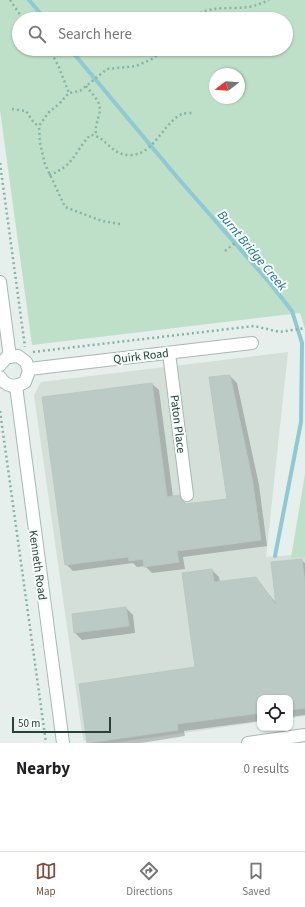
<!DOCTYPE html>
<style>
body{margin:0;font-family:"Source Sans 3",sans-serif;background:#f2f2f2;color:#202124}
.controls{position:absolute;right:12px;bottom:12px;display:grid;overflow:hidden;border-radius:8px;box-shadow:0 1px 3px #0004}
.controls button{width:36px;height:36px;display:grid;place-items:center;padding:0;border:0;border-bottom:1px solid #e0e0e0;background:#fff;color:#202124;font:20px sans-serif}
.compass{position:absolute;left:209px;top:68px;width:36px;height:36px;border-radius:50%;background:#fff;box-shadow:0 1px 3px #0004;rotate:253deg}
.scale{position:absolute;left:12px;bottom:10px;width:99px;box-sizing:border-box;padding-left:4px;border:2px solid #24423a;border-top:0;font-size:11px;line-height:14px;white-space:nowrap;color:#24423a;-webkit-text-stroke:3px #f7fbf9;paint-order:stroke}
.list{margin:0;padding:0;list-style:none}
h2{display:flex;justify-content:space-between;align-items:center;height:52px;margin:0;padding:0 16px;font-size:17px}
h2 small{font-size:13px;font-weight:400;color:#757577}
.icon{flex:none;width:22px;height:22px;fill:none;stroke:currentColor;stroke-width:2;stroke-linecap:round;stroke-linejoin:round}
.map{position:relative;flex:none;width:305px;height:743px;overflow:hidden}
.search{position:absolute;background:#fff;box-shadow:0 1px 3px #0004;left:12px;right:12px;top:12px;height:44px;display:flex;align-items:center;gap:10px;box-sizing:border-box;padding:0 14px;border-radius:22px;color:#757577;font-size:15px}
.sheet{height:108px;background:#fff}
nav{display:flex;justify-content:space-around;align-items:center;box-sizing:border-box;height:56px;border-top:1px solid #e0e0e0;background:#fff;font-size:11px;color:#757577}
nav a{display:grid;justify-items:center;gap:2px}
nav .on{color:#7f4e3f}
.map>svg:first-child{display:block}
.built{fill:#d4dfda}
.green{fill:#bfe0c8;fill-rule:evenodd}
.shadow{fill:#0003}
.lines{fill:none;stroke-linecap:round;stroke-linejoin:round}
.stream{stroke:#8ec9d4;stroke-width:4}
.building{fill:#bbcac4;stroke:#b8c9c2}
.minor-casing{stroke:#a8b8b2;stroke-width:14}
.secondary-casing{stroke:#a4bbb3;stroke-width:14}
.path{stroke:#86b3a5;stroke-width:2.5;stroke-dasharray:2 3;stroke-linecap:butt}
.minor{stroke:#fff;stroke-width:12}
.secondary{stroke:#fff;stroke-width:12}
.labels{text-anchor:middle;stroke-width:4;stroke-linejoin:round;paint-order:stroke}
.street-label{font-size:12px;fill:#24423a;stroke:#f7fbf9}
.water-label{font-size:13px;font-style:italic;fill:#1c6f80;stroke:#f7fbf9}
</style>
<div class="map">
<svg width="305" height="743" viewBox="0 0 305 743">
<rect width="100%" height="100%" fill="#e6efeb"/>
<!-- built -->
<path class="built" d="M288 352 266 557 305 554V716L290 718V698H260V722L113 743H87L83 739 34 395 41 382Z"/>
<!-- green -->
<g class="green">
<path d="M0 0H305V329L300 313 32 345 0 110ZM19 19H286V49H19ZM215 74H239V98H215Z"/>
<path d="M305 474V557L291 558Z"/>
</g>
<!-- shadow -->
<g class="shadow">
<path d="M230 376 237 383 259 485 267 546 183 557 185 569 152 573 145 566 137 567 133 563 73 571 66 564 152 384 159 390 173 497 179 496 187 505 228 499Z"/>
<path d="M301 560 305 563V715L290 717V698H260V721L184 731 185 736 141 743H88L196 668 212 570 219 577 220 582 255 578 278 605Z"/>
<path d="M126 608 133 615 135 633 82 640 75 633 73 615Z"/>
</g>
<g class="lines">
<!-- stream -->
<g class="stream">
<path d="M29 0 45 19"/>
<path d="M70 49 177 177 269 282 292 311 302 343 301 422 275 556"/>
</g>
</g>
<!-- building -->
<g class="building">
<path d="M230 375 252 478 261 540 177 551 179 562 144 567 143 559 129 561 128 557 65 565 42 397 152 383 167 497 179 495 185 504 227 499 209 377Z"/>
<path d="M302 559 305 584V708L290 710V698H260V713L177 724 178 730 87 743 79 684 195 667 182 573 212 569 214 582 256 577 276 605 271 562Z"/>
<path d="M126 607 129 626 74 633 72 614Z"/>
</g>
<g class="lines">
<defs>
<g id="minor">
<path d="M169 353 187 495"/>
<path d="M29 369 252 343"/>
<path d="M248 743 305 735"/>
</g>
<g id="secondary">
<path d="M0 282 10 357"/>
<path d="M0 365 7 357 18 356 26 362 29 371 25 382C15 388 6 387 0 377"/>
<path d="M16 386 63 743"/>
</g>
</defs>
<!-- minor casing -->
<use href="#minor" class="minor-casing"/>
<!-- secondary casing -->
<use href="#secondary" class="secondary-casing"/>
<!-- path -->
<g class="path">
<path d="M10 0 23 19"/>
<path d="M192 19C207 4 230 10 248 7 256 6 262 3 269 0"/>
<path d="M49 49 58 65 69 93"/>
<path d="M86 86C93 95 103 103 99 115 97 123 95 127 96 135"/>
<path d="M12 109 26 111 34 123 39 126"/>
<path d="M0 163 25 347"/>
<path d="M49 175C74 166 73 154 90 135 106 135 111 157 132 155 155 153 163 123 182 114 185 113 190 113 194 113"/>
<path d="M120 224 102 221 65 207 45 164 40 143 39 126 48 113 59 104 69 93 80 91 107 69 136 66 152 59 165 49"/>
<path d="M225 251 245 235"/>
<path d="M33 352 254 326 280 332 305 328"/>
<path d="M0 411 46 743"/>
</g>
<!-- minor -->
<use href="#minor" class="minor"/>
<!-- secondary -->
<use href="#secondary" class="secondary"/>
</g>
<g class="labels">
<!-- street labels -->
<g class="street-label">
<text transform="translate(141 356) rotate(-7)" y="4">Quirk Road</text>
<text transform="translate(178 424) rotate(83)" y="4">Paton Place</text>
<text transform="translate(38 565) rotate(82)" y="4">Kenneth Road</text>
</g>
<!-- water labels -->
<g class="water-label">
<text transform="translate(253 250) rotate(50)" y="5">Burnt Bridge Creek</text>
</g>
</g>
</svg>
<div class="controls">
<button><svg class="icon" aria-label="locate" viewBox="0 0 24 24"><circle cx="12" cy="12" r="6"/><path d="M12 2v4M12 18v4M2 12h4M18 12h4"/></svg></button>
</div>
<svg class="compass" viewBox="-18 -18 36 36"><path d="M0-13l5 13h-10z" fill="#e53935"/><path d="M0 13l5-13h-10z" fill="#757577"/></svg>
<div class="scale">50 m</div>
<div class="search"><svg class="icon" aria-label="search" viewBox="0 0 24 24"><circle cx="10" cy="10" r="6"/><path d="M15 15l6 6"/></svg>Search here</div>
</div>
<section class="sheet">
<h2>Nearby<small>0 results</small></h2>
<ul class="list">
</ul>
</section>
<nav>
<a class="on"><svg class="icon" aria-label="map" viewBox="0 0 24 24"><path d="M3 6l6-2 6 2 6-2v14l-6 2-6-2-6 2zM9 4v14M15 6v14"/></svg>Map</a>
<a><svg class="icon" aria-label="directions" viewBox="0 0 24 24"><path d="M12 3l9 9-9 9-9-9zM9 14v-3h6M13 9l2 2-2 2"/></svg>Directions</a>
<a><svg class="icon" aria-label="saved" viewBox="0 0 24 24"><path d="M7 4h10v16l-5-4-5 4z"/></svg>Saved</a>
</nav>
